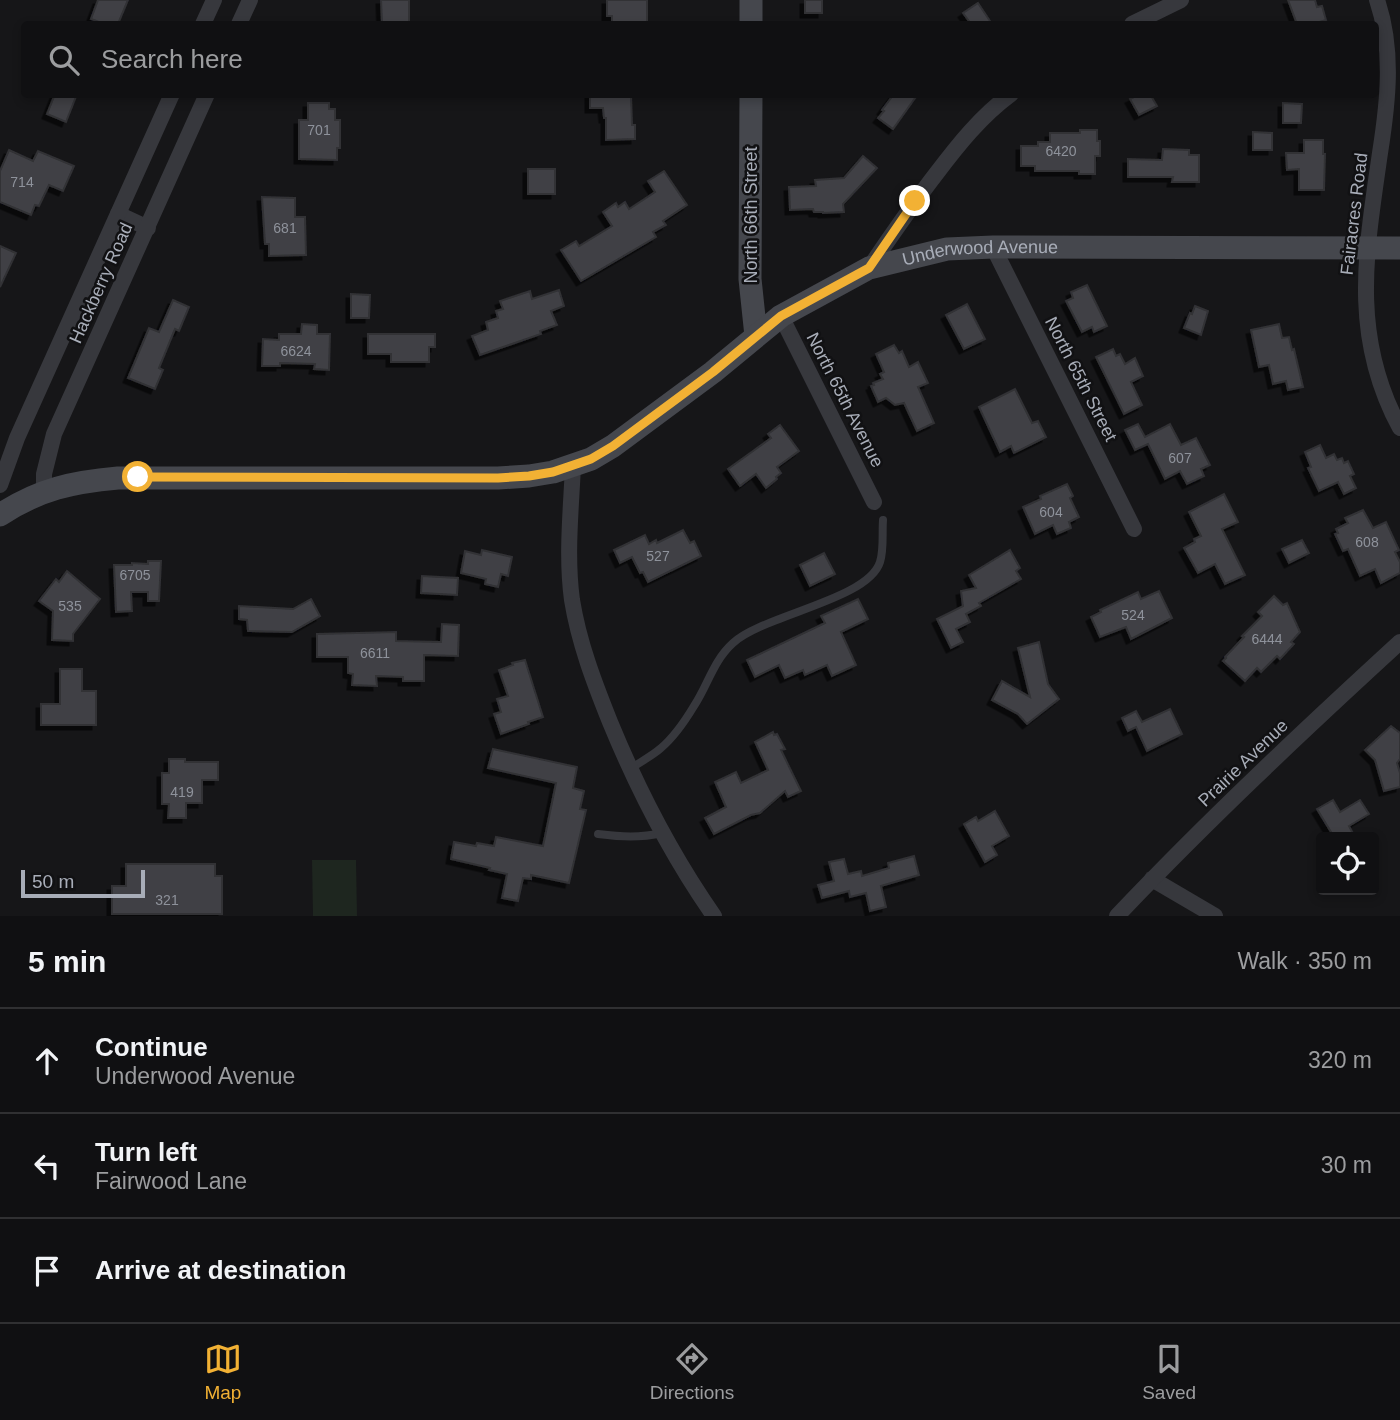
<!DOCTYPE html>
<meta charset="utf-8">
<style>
body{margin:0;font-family:Helvetica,sans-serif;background:#1e1e20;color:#f1f3f6}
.controls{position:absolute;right:21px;bottom:21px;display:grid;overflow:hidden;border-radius:7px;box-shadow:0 4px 10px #0003}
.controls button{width:63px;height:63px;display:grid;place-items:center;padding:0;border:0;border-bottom:2px solid #303032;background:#101012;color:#f1f3f6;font:35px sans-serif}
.scale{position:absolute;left:21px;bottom:18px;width:124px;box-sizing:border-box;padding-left:7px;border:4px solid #a8adb8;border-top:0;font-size:19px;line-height:24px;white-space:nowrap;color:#a8adb8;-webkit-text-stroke:5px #111113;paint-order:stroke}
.stop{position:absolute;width:21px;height:21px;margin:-16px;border:5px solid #f2b134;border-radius:50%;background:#fff}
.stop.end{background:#f2b134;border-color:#fff;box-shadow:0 2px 7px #0008}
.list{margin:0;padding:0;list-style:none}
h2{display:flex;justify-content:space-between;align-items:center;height:91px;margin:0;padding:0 28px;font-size:30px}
h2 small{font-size:23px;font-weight:400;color:#9c9d9f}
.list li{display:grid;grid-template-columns:46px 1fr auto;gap:21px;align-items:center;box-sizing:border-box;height:105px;padding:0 28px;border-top:2px solid #303032}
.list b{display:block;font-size:26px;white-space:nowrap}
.list p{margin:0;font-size:23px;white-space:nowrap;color:#9c9d9f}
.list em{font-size:23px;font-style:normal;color:#9c9d9f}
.icon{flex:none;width:38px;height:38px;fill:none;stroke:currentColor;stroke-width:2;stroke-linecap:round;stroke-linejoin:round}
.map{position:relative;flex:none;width:1400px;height:916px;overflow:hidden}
.search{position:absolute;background:#101012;box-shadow:0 4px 10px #0003;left:21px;right:21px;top:21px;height:77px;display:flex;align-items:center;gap:18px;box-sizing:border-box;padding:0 24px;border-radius:7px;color:#9c9d9f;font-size:26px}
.sheet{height:406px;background:#101012}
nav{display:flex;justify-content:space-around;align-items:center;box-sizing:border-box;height:98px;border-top:2px solid #303032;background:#101012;font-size:19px;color:#9c9d9f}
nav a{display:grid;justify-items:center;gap:4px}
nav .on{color:#f2b134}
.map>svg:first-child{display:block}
.green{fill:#1e261f}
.building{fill:#404145;stroke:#303034;stroke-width:2;filter:url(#shadow)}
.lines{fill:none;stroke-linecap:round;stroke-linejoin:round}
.lane{stroke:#37383d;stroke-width:8}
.street{stroke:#37383d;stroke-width:16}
.secondary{stroke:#45474d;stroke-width:23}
.route{stroke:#f2b134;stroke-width:9}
.labels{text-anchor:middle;stroke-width:5;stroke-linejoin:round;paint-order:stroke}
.number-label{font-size:14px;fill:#8e929b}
.street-label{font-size:18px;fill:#a8adb8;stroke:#111113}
</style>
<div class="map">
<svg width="1400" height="916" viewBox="0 0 1400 916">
<defs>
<filter id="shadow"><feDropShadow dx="-4.5" dy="4.5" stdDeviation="0" flood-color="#0009"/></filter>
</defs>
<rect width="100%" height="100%" fill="#161618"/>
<!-- green -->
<path class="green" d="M312 860H356L357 916H313Z"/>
<!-- building -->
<g class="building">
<path d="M98 0H128L118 24H104L91 19Z"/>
<path d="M381 0H409V24H382Z"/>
<path d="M607 0H647V24H612V16H607Z"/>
<rect x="805" y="0" width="17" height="13"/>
<path d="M1288 0H1315L1317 7 1322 6 1326 20 1313 24H1297Z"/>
<path d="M978 3 992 24H971L963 13Z"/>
<path d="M55 94H77L66 122 47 114Z"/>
<path d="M590 94H631L632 125H635V139L606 140V118H604L603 108H590Z"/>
<path d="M894 94H918L893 129 878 118 884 111 882 110Z"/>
<path d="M1140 94H1150L1157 106 1139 115 1130 99Z"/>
<path d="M308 103H329V109H335V120H340V148H337V160L299 159V120H308Z"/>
<path d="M1283 103 1302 104 1301 123H1283Z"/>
<path d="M1080 130H1097V141H1100V156H1095V174H1079V171H1035V166H1021V146H1038V142H1050V133H1080Z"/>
<path d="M1253 132 1272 133V150H1253Z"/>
<path d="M1304 140H1323V154H1325L1324 190H1299V169L1287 170 1286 153H1304Z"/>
<path d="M1163 149 1189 150V155H1199V182H1172L1173 177H1128V159L1162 160Z"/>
<path d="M9 150 33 161 38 151 74 166 63 191 49 185 39 206 35 205 31 215 0 202V171Z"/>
<path d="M863 156 877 168 843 204 844 212 823 213V212H814L813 209 790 210 789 187 816 186 815 180 844 178Z"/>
<rect x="528" y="169" width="27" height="25"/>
<path d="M664 171 687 205 663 221 666 225 653 232 656 237 581 281 561 250 576 241 579 246 612 226 603 212 616 203 618 207 625 202 629 209 655 192 648 181Z"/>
<path d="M262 197 295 198V217H305L306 255 269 256V244H265Z"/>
<path d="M0 246 16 253 0 287Z"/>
<path d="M1087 285 1107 326 1094 332 1092 327 1082 332 1066 301 1073 298 1071 292Z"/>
<path d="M559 290 564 306 551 311 557 325 540 331 541 334 480 355 472 336 488 330 486 322 498 318 496 311 503 309 500 301 530 291 532 299Z"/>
<path d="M351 294 370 295 369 318H351Z"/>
<path d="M173 300 189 307 179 331 175 329 159 368 163 370 155 389 128 378 149 328 159 332Z"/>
<path d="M967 304 985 339 964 349 946 315Z"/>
<path d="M1195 306 1208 311 1201 335 1184 328 1190 313 1192 314Z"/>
<path d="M302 324 317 325V334H330L329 370 314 369 315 364 280 363V366H262L263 339 279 340V334H301Z"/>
<path d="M1279 324 1282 338 1289 337 1292 350 1294 349 1303 387 1288 390 1286 381 1273 384 1269 365 1259 367 1251 330Z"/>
<path d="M368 334H435V347H429V362H391V354H368Z"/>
<path d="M894 345 899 353 902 351 909 367 918 362 928 383 918 387 934 423 917 431 904 403 895 405 886 398 878 402 871 386 874 385 873 383 883 379 880 374 884 372 876 354Z"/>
<path d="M1113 349 1116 356 1120 354 1125 364 1135 358 1143 376 1131 382 1142 405 1124 414 1096 357Z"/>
<path d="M1015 389 1032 423 1038 421 1046 437 1014 453 1011 446 1000 452 979 407Z"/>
<path d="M1138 424 1145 437 1170 424 1181 445 1196 438 1210 465 1201 469 1204 476 1187 484 1180 471 1165 479 1148 444 1135 450 1125 430Z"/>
<path d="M780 425 799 451 777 467 781 473 776 477 777 479 766 488 756 474 740 486 728 469 771 438 768 434Z"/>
<path d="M1320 445 1326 458 1334 454 1337 460 1342 458 1344 463 1348 461 1354 474 1350 476 1356 488 1344 494 1338 482 1319 491 1308 468 1311 467 1305 452Z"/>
<path d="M1067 484 1073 496 1070 498 1079 517 1069 522 1071 528 1057 534 1053 525 1035 534 1023 507 1041 499 1040 496Z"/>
<path d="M1224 494 1238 522 1222 529 1245 575 1225 584 1215 564 1198 573 1184 548 1195 542 1194 539 1201 536 1189 512Z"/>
<path d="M1363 510 1373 528 1386 522 1399 550 1395 552 1400 562V573L1381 583 1375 569 1360 576 1348 549 1343 551 1335 534 1338 533 1336 529 1348 523 1345 518Z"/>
<path d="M683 530 690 543 694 541 701 556 648 582 643 572 640 573 632 557 620 563 614 550 645 535 649 544 656 540 657 543Z"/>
<path d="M1302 540 1309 553 1289 563 1282 549Z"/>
<path d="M482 550 512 557 508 576 501 574 498 587 485 584 486 579 461 573 465 551 481 555Z"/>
<path d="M1010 550 1020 568 1016 571 1021 579 979 603 981 606 966 614 970 622 956 629 963 642 951 648 937 619 963 606V607L961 591 976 588 969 575Z"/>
<path d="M824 553 835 574 810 586 800 565Z"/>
<path d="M148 561H161L159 601H148V592H131L132 611 116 612 114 565H132V563L148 564Z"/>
<path d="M67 571 100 599 73 634V641L52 640 53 611 39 601 56 579 59 582Z"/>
<path d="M422 576 458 578 457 595 421 593Z"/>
<path d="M1159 591 1172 618 1131 639 1126 627 1100 637 1091 617 1101 612 1100 610 1138 592 1141 599Z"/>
<path d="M1274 596 1283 605 1287 603 1300 632 1291 642 1294 644 1280 659 1277 656 1261 672 1257 668 1245 681 1223 661 1226 658 1225 657 1244 637 1242 636 1262 616 1258 612Z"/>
<path d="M311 599 320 616 292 632 248 631 247 620 239 619V606L293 609Z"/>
<path d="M858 599 868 619 841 632 856 665 832 676 827 665 805 675 803 670 785 678 779 665 755 677 747 660 825 623 821 616Z"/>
<path d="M442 624 459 625 458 656 424 655V681H403V677L376 676 377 686 352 685 353 674 348 673V657H317V634L396 632V641L441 642Z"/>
<path d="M1039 642 1048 684 1059 699 1027 724 1018 714 992 700 1002 681 1030 697 1018 648Z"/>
<path d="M525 660 543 717 528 722 529 724 501 734 494 714 501 712 497 699 508 696 499 670 513 665 512 663Z"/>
<path d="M60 669H82V691H96V725H41V704H60Z"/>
<path d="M1170 709 1182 734 1147 751 1136 727 1128 731 1122 718 1136 711 1142 722Z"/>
<path d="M1391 726 1400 733V759L1397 763 1400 773V787L1384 791 1375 760 1365 750Z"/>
<path d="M773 732 774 735 777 734 785 749 781 750 801 791 788 797 785 791 760 813 751 815 714 834 705 818 726 807 715 782 736 772 741 783 768 770 755 742Z"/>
<path d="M493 749 577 767 573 788 584 791 580 809 586 810 569 883 531 875V879L523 878 518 901 502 898 507 874 489 870 490 868 451 859 454 842 476 846 477 843 494 846 496 837 543 846 556 783 488 768Z"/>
<path d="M169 759H185V762H218V780H202V803H186V818H168L169 804H162V773H169Z"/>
<path d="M1333 800 1340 812 1360 800 1369 814 1349 826 1355 837H1334L1317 809Z"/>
<path d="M995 811 1009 836 992 846 997 855 985 862 964 824 976 817 978 821Z"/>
<path d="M914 856 919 875 881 886 886 907 870 911 866 893 850 897 849 891 822 898 818 885 834 881 829 862 844 859 848 874 861 871 862 876 889 868 888 863Z"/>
<path d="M126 864H215V876H222V914H112V886H126Z"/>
</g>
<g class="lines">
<!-- lane -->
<g class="lane">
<path d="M630 769C640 762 652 756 661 748 674 737 685 721 694 706 708 685 713 661 733 643 763 615 868 600 880 562 884 550 882 533 883 520"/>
<path d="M598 834C622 837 639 838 663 833"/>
</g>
<!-- street -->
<g class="street">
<path d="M1377 0C1394 50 1388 102 1380 153 1366 251 1350 336 1400 428"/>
<path d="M203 24 214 0"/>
<path d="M239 24 250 0"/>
<path d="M1132 24 1181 0"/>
<path d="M118 214 148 228"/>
<path d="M993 247 1134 529"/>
<path d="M869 268C891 236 912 205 936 174 958 145 981 116 1011 94"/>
<path d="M781 316 874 502"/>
<path d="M573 466C571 510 566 556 572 600 579 643 594 682 610 722 638 790 672 856 714 916"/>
<path d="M0 485 17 438 172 94"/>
<path d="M44 492V474L54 434 207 94"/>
<path d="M1152 879 1215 916"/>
<path d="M1117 916C1207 821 1303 731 1400 642"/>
</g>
<!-- secondary -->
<g class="secondary">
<path d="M751 0V24"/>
<path d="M751 94 750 279 756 336"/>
<path id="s1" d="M0 515C39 489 73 482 118 478H498L529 476 553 472 591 459 613 446 713 372 781 316 869 268 947 249 993 247 1400 248"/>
</g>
</g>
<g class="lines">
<!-- route -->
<path class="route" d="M138 477 498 478 529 476 553 472 591 459 613 446 713 372 781 316 869 268 915 201"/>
</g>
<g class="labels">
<!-- number labels -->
<g class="number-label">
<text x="319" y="135">701</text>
<text x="1061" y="156">6420</text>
<text x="22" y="187">714</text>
<text x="285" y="233">681</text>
<text x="296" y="356">6624</text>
<text x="1180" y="463">607</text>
<text x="1051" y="517">604</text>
<text x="1367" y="547">608</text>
<text x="658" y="561">527</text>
<text x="135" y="580">6705</text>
<text x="70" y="611">535</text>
<text x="1133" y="620">524</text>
<text x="1267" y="644">6444</text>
<text x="375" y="658">6611</text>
<text x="182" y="797">419</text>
<text x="167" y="905">321</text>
</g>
<!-- street labels -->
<g class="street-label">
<text transform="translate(1354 214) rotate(-83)" y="6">Fairacres Road</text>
<text transform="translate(751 215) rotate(-90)" y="6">North 66th Street</text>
<text dy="6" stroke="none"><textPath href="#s1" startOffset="1052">Underwood Avenue</textPath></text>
<text transform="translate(101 283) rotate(-66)" y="6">Hackberry Road</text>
<text transform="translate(1081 379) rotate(63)" y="6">North 65th Street</text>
<text transform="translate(845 400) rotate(63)" y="6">North 65th Avenue</text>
<text transform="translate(1243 763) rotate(-44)" y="6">Prairie Avenue</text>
</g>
</g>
</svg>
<div class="controls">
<button><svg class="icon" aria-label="locate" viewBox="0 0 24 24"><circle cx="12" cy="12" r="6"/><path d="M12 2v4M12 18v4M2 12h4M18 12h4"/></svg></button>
</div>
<div class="scale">50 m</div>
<div class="stop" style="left:138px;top:477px"></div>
<div class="stop end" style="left:915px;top:201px"></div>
<div class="search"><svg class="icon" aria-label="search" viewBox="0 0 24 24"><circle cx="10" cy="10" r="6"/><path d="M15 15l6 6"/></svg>Search here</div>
</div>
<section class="sheet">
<h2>5 min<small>Walk · 350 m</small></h2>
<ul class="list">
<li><svg class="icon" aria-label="ahead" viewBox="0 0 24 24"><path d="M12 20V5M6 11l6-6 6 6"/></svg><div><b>Continue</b><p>Underwood Avenue</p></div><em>320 m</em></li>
<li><svg class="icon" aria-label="left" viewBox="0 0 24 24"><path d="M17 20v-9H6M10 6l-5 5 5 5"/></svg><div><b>Turn left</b><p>Fairwood Lane</p></div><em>30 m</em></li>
<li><svg class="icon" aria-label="arrive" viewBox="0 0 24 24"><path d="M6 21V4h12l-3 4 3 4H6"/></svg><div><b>Arrive at destination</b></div></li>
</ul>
</section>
<nav>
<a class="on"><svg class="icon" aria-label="map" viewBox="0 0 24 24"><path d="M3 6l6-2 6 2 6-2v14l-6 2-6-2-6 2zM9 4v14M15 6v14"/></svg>Map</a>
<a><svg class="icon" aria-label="directions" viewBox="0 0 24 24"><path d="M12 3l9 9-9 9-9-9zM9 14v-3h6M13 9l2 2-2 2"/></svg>Directions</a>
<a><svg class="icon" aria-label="saved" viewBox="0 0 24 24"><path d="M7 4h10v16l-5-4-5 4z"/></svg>Saved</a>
</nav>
